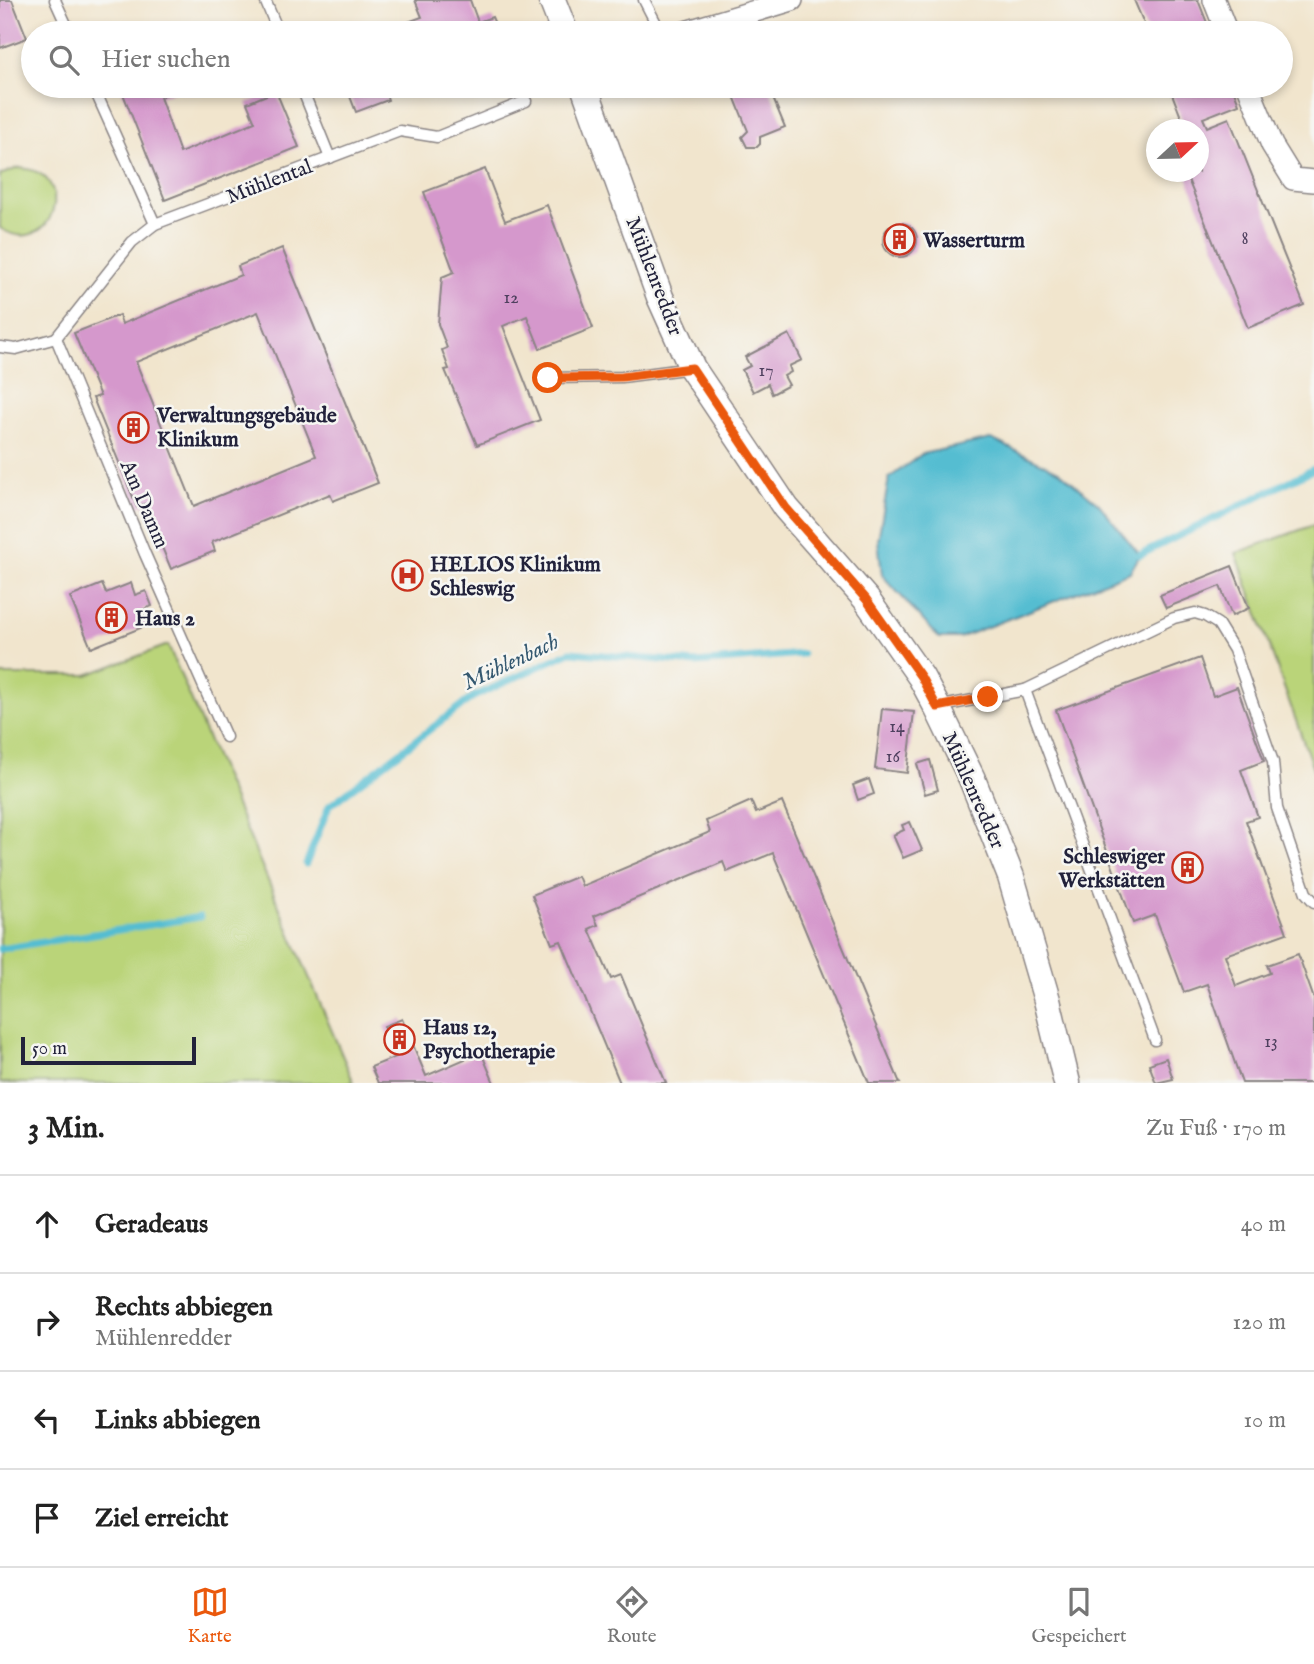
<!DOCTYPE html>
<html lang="de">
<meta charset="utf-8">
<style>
body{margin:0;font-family:"IM FELL English",serif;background:#f6f6f6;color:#222}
.compass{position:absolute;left:1146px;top:119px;width:63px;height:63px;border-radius:50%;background:#fff;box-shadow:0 4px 10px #0003;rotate:68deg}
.scale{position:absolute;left:21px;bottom:18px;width:175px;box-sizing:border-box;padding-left:7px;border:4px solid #22223b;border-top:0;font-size:19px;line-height:24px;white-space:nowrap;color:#22223b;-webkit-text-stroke:5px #f6f6f2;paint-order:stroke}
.stop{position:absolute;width:21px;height:21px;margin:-16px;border:5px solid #ea580c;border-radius:50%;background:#fff}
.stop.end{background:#ea580c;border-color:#fff;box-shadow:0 2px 7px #0008}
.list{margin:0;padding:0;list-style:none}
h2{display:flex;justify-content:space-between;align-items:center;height:91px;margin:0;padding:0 28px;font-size:30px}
h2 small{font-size:23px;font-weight:400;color:#767676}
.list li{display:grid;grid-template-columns:46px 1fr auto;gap:21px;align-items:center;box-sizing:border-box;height:98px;padding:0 28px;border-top:2px solid #e0e0e0}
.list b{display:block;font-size:26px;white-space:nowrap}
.list p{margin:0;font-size:23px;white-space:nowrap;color:#767676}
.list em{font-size:23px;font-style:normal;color:#767676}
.icon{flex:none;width:38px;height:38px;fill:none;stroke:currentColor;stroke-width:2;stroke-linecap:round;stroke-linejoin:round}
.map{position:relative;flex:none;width:1314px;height:1083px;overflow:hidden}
.search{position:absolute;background:#fff;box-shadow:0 4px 10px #0003;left:21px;right:21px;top:21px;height:77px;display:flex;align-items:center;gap:18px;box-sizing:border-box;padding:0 24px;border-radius:38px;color:#767676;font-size:26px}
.sheet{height:483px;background:#fff}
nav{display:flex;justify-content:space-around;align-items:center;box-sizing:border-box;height:98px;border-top:2px solid #e0e0e0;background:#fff;font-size:19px;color:#767676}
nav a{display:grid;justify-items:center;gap:4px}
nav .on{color:#ea580c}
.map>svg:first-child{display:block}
.green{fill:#bad479;stroke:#6e7b5a;stroke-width:2}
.water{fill:#54bdd1;stroke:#3b7086;stroke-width:2}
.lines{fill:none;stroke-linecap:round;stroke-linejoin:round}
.stream{stroke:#54bdd1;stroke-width:7}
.building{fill:#d598cc;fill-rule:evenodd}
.service-casing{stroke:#8a8484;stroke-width:13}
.minor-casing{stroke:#8a8484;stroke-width:24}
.tertiary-casing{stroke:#8a8484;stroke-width:29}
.service{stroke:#fff;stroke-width:10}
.minor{stroke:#fff;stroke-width:21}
.tertiary{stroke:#fff;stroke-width:26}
.route{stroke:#ea580c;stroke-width:9}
.labels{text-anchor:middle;stroke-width:5;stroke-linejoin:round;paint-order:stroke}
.number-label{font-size:18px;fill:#4f405f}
.street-label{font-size:21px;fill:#22223b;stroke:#f6f6f2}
.poi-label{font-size:21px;font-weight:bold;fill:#22223b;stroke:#f6f6f2;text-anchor:start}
.water-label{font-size:23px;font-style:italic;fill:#345870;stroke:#f6f6f2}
</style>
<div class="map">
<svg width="1314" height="1083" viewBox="0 0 1314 1083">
<rect width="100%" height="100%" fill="#f6f6f2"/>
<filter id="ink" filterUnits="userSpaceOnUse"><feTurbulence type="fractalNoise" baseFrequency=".0143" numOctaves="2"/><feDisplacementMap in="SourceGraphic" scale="14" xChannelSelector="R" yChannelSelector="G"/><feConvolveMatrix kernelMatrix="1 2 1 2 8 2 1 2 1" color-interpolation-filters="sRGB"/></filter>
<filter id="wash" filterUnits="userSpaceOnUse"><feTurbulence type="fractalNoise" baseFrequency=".00686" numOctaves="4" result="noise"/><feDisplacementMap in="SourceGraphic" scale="28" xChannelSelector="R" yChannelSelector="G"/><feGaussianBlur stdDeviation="1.57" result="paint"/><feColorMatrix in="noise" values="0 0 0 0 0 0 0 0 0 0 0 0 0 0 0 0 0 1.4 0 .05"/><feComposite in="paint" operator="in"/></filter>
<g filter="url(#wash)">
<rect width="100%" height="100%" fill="#f1e5cd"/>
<!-- green -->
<g class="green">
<path d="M18 168C82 170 52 262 0 228V175Z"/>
<path d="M1314 525V771L1236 553Z"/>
<path d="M168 645 354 1083H0V675H87Z"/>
</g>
<!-- water -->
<path class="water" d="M991 439 1059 471 1099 504 1140 555 1130 572 959 638H939L882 575 878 540 889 478 922 454Z"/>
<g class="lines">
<!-- stream -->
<g class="stream">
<path d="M1140 555 1314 469"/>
<path d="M306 864 329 806 473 697 570 652 696 663 802 654"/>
<path d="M0 949 200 917"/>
</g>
</g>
<g id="blocks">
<!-- building -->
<g class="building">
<path d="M0 0H12L27 38 0 48Z"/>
<path d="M415 0H470L478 22 492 17 499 33H405L402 24 422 17Z"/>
<path d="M1134 0H1198L1211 33H1148Z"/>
<path d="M120 86H178L179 89 160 97 180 153 255 122 247 103 276 91 299 147 165 200Z"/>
<path d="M346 86H383L388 100 356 112Z"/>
<path d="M730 86H768L785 127 760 137V144L757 147H747L742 137 748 131Z"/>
<path d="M1169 86H1232L1239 104 1203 118 1207 127 1229 118 1304 305 1248 328 1185 172H1198V130H1186Z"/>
<path d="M485 169 505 221 547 205 593 328 540 349 527 316 503 326 540 420 477 445 445 370 449 369 442 350 447 348 438 324 442 277 454 272 424 192Z"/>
<circle cx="900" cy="240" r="17"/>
<path d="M282 248 378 483 333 501 330 494 212 542 215 551 171 569 144 504 137 507 93 398 100 396 74 333 119 315 122 324 241 275 238 266ZM258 312 316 456 194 506 136 362Z"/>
<path d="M789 334 802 360 789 366 791 372 784 376 789 385 772 394 768 384 753 392 742 370 750 366 745 357Z"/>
<path d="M1232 566 1249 608 1232 616 1220 586 1166 608 1160 595Z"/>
<path d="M131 583 135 595 146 591 152 606 142 610 148 625 91 648 70 597 102 584 106 593Z"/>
<path d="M1200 658 1213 696 1237 687 1264 761 1241 770 1258 817 1246 821 1287 933 1225 955 1236 986 1270 973 1267 965 1298 954 1314 999V1083H1242L1207 984 1184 992 1155 915 1133 923 1056 710Z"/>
<path d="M882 709 914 712 907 773 875 769Z"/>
<path d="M930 760 938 790 925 794 917 764Z"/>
<path d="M869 779 874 794 858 800 853 785Z"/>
<path d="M751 801 756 813 782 802 900 1083H869L773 853 727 872 723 862 594 916 598 925 589 929 611 979 621 975 666 1083H620L561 941 552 944 532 895 578 876 582 886 710 832 706 821Z"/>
<path d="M910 822 922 850 903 858 893 835 904 830 902 825Z"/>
<path d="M402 1019 426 1076 481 1052 494 1083H378L371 1067 396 1057 384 1026Z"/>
<path d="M1166 1058 1173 1079 1156 1083 1149 1064Z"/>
</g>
</g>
</g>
<g filter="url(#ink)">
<use href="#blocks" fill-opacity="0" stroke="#8a8484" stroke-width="2"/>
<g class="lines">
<defs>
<g id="service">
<path d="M55 0 70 33"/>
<path d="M265 0 279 33"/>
<path d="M644 0 661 33"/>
<path d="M93 86 155 224"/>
<path d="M301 86 330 158"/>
<path d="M56 338 132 242 155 224 400 131 437 137 526 101"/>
<path d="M56 338 145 554 226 737"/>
<path d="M0 347 16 349 56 338"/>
<path d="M548 378 622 377 692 368"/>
<path d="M1025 690 1174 618 1195 613 1205 616 1218 624 1234 650 1273 762 1277 808 1306 893 1314 902"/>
<path d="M937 707 1025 690 1155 1040"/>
</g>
<g id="minor">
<path d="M1214 0 1227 33"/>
<path d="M682 33 792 0"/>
<path d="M1248 86 1272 145 1293 179 1314 181"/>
</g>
<g id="tertiary">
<path d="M552 0 565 33"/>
<path d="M584 86 660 297 692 368 786 508 866 599 921 677 937 707 972 779 1011 877 1047 1000 1067 1083"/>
</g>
</defs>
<!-- service casing -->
<use href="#service" class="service-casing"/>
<!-- minor casing -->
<use href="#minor" class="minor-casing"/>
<!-- tertiary casing -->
<use href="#tertiary" class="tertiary-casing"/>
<!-- service -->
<use href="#service" class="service"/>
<!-- minor -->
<use href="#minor" class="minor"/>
<!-- tertiary -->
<use href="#tertiary" class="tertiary"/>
</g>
</g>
<g class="lines" filter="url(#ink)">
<!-- route -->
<path class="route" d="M548 378 622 377 692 368 786 508 866 599 921 677 937 707 988 697"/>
</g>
<!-- icons -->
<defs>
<symbol id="building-ring" viewBox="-11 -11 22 22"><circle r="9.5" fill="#f6f6f2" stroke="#c8321e" stroke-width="1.5"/><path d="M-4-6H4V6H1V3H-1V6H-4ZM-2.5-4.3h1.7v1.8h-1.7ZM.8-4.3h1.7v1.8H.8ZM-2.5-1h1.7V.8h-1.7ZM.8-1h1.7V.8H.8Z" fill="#c8321e"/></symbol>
<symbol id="hospital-ring" viewBox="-11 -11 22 22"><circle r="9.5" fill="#f6f6f2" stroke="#c8321e" stroke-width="1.5"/><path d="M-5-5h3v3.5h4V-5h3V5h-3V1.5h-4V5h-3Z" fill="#c8321e"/></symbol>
</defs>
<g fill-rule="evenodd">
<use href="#building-ring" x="882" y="222" width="35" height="35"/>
<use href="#building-ring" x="116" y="410" width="35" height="35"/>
<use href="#hospital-ring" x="390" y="558" width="35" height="35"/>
<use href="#building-ring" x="94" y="600" width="35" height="35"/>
<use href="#building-ring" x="1170" y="850" width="35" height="35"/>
<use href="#building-ring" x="382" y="1022" width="35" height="35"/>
</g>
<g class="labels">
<!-- number labels -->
<g class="number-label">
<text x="1245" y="244">8</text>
<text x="511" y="303">12</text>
<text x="766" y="376">17</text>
<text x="897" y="732">14</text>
<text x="893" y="762">16</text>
<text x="1271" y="1047">13</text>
</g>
<!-- street labels -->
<g class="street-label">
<text transform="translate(269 181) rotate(-21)" y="7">Mühlental</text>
<text transform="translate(655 276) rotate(69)" y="7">Mühlenredder</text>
<text transform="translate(145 504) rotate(67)" y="7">Am Damm</text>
<text transform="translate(974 790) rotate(66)" y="7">Mühlenredder</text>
</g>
<!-- poi labels -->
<g class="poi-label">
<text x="923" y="247">Wasserturm</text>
<text x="157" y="422">Verwaltungsgebäude<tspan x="157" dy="24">Klinikum</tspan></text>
<text x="430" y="571">HELIOS Klinikum<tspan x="430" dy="24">Schleswig</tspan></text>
<text x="135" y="625">Haus 2</text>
<text x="1165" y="863" text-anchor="end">Schleswiger<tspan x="1165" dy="24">Werkstätten</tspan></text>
<text x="423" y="1034">Haus 12,<tspan x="423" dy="24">Psychotherapie</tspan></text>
</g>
<!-- water labels -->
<g class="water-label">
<text transform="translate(510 661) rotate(-25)" y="8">Mühlenbach</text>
</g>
</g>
</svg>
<svg class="compass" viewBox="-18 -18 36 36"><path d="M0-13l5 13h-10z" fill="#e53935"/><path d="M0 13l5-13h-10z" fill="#767676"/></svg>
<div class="scale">50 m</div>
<div class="stop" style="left:548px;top:378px"></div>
<div class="stop end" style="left:988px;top:697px"></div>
<div class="search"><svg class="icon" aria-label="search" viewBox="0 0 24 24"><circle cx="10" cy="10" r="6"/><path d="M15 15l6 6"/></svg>Hier suchen</div>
</div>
<section class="sheet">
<h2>3 Min.<small>Zu Fuß · 170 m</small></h2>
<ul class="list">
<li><svg class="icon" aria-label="ahead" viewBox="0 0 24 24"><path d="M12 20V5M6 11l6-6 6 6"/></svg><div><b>Geradeaus</b></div><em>40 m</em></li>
<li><svg class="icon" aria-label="right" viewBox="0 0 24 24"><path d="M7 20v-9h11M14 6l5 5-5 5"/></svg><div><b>Rechts abbiegen</b><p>Mühlenredder</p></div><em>120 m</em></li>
<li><svg class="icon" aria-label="left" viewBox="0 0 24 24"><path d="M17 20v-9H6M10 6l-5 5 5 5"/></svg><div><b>Links abbiegen</b></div><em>10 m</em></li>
<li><svg class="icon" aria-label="arrive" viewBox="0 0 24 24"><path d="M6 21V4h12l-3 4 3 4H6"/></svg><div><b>Ziel erreicht</b></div></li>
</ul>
</section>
<nav>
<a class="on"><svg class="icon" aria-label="map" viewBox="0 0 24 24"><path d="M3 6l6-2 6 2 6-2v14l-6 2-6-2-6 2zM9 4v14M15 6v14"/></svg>Karte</a>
<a><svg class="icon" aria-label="directions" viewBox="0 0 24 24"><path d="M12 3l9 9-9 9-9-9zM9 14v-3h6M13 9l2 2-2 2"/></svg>Route</a>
<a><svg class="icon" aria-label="saved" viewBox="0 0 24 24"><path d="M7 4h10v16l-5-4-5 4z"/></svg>Gespeichert</a>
</nav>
